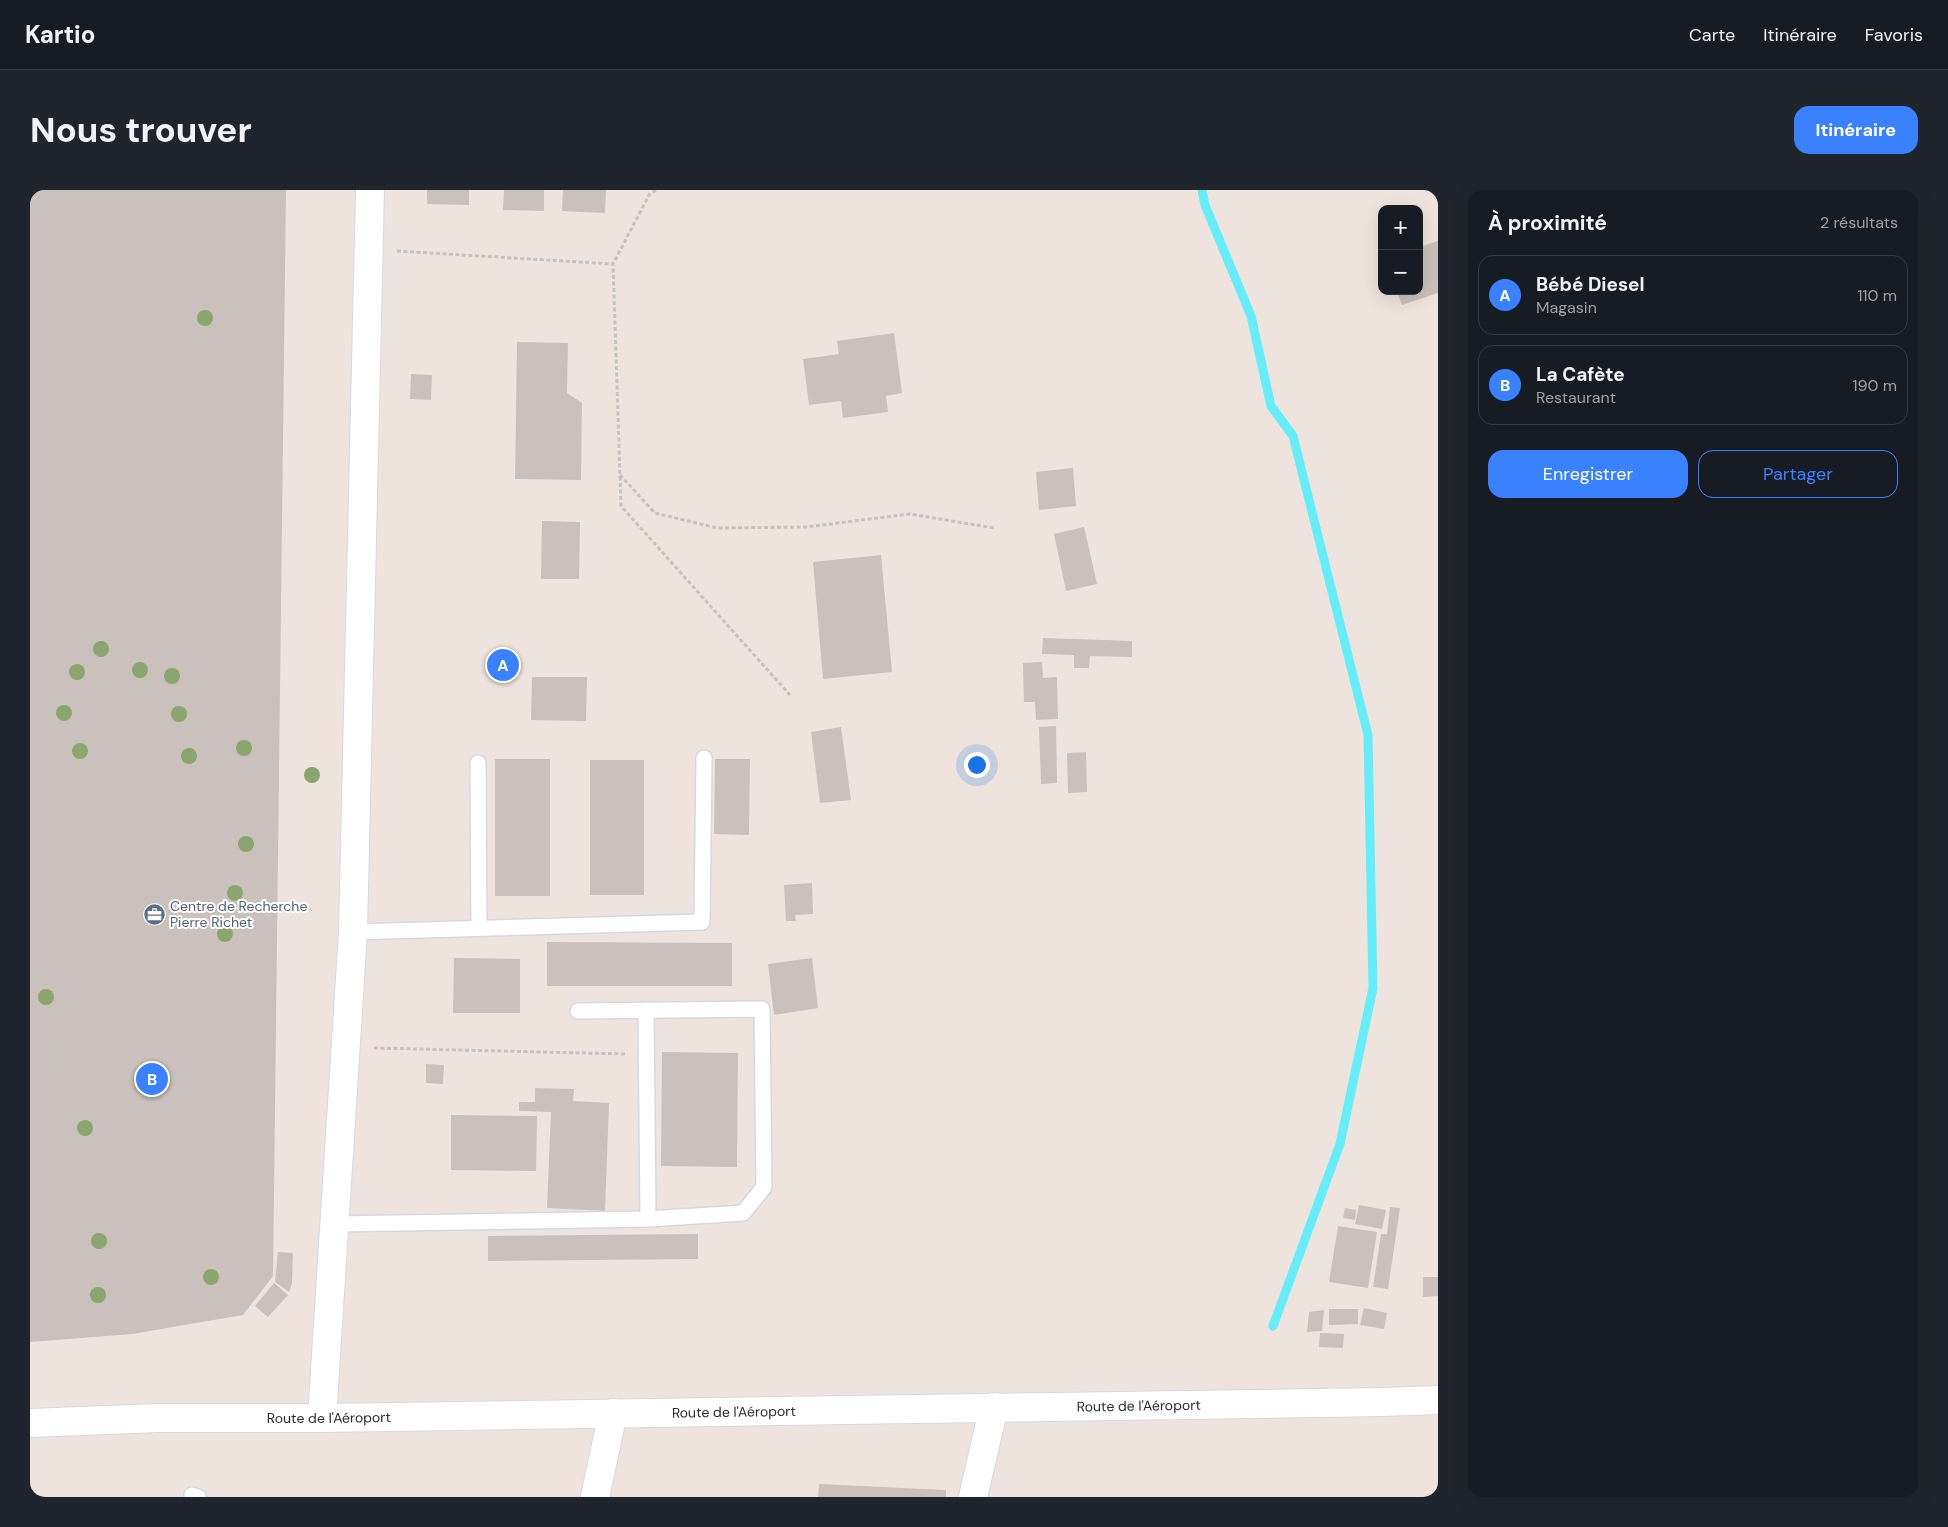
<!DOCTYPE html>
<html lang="fr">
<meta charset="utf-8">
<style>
body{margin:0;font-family:"DM Sans",sans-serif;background:#20242c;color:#f1f3f6}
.controls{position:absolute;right:15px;top:15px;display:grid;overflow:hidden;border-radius:10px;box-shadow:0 5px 20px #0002}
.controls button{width:45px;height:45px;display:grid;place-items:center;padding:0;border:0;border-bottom:1px solid #363941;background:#171b24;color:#f1f3f6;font:25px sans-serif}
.you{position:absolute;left:946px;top:574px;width:18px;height:18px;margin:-12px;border:4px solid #fff;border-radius:50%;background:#1a73e8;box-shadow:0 0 0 8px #1a73e833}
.badge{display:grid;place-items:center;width:32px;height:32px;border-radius:50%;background:#3981ff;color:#fff;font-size:16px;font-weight:700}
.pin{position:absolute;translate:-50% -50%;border:2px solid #fff;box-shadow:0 1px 5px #0006}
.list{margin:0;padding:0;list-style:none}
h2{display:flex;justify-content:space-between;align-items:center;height:65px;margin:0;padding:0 20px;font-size:21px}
h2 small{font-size:16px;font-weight:400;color:#9ea1a6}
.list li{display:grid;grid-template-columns:32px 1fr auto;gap:15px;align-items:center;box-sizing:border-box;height:80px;margin:0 10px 10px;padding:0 10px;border:1px solid #363941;border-radius:15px}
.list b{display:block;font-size:19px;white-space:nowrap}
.list p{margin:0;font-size:16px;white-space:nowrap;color:#9ea1a6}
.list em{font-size:16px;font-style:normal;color:#9ea1a6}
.actions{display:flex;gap:10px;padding:15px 20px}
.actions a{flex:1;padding:11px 0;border:1px solid #3981ff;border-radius:15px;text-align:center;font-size:18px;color:#3981ff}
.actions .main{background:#3981ff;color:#fff}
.map{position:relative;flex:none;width:1408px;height:1307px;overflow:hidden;border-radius:15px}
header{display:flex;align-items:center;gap:30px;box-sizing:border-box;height:70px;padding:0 25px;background:#171b24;border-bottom:1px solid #363941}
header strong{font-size:24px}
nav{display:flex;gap:28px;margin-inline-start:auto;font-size:18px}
.intro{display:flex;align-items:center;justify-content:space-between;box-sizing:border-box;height:120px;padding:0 30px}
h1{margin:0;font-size:35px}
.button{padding:12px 22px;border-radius:15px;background:#3981ff;color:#fff;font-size:18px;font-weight:700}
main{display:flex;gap:30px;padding:0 30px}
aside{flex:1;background:#171b24;border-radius:15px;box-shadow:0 5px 20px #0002}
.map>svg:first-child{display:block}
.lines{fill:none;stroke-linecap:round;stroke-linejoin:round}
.stream{stroke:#66edfa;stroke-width:9}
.building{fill:#cac1bc}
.lane-casing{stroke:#d2d9e6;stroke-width:18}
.street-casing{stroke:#d2d9e6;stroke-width:30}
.secondary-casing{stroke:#d2d9e6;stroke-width:30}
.path{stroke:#c4c4c4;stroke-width:3;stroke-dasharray:4 2.5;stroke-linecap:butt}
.lane{stroke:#fff;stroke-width:15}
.street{stroke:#fff;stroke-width:28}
.secondary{stroke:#fff;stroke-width:28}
.tree{fill:#8aa56e}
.labels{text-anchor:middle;stroke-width:4;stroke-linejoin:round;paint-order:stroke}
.service-label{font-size:14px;fill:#4e5e75;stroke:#fff;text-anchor:start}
.street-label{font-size:14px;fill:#2c2c2c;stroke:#fff}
</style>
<header>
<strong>Kartio</strong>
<nav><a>Carte</a><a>Itinéraire</a><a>Favoris</a></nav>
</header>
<div class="intro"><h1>Nous trouver</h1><a class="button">Itinéraire</a></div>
<main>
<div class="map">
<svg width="1408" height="1307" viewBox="0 0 1408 1307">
<rect width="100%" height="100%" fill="#efe4dd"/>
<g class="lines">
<!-- stream -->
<path class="stream" d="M1172 0 1175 15 1221 126 1241 216 1263 246 1338 545 1343 798 1310 954 1243 1136"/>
</g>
<!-- building -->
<g class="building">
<path d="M0 0H256L243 1086 213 1125 102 1144 0 1152Z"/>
<path d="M397 0H439V15L397 14Z"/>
<path d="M474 0H514V21L473 20Z"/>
<path d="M533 0H576L575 23 532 21Z"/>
<path d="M1408 51V103L1372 115 1367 101H1389V57Z"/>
<path d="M864 143 872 203 856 206 858 222 813 228 811 211 779 215 773 169 809 164 807 151Z"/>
<path d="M487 152 538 153 537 203 552 213 551 290 485 289Z"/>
<path d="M381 184 402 185 401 210 380 209Z"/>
<path d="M1043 278 1046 316 1009 320 1006 282Z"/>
<path d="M512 331 550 332 549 389H511Z"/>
<path d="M1054 337 1067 394 1036 401 1024 344Z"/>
<path d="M851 365 862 482 793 489 783 372Z"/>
<path d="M1013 448 1102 451V467L1060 466 1059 478H1044V465L1012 464Z"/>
<path d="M1012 472 1013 488 1027 487 1028 529 1006 530 1005 512H994L993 473Z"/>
<path d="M502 487H557L556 531 501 530Z"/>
<path d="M1026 536 1027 593 1011 594 1009 537Z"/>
<path d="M811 537 821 610 790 613 781 542Z"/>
<path d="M1056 562 1057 602 1038 603 1037 563Z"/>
<rect x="465" y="569" width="55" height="137"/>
<path d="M685 569H720L719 645 684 644Z"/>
<rect x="560" y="570" width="54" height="135"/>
<path d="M782 693 783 724 765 725 766 731H756L754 695Z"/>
<path d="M517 752 702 753V796H517Z"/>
<path d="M424 768 490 769V823H423Z"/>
<path d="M782 768 788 818 744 825 738 774Z"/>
<path d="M632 862 708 863 707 977 631 976Z"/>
<path d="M396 874 414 875 413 894 396 893Z"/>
<path d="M505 898 544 899 543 911 579 913 575 1021 517 1018 521 922 489 921V912H505Z"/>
<path d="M421 925 507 926 506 981 421 980Z"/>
<path d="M1329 1015 1356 1020 1352 1039 1325 1034Z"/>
<path d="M1360 1017 1370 1018 1358 1099 1343 1097 1351 1044H1357Z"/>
<path d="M1315 1018 1326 1020 1325 1030 1313 1028Z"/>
<path d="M1308 1036 1347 1042 1338 1098 1299 1092Z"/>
<path d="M668 1044V1069L458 1071V1046Z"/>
<path d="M248 1062 263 1063 262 1093 259 1102 245 1092Z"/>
<path d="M1393 1087H1408V1106L1393 1107Z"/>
<path d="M244 1093 258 1105 238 1127 225 1116Z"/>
<path d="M1334 1118 1357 1123 1354 1139 1330 1135Z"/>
<path d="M1299 1119H1328V1134L1299 1135Z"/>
<path d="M1294 1120 1292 1141 1277 1142 1279 1122Z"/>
<path d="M1290 1143 1314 1144 1313 1158 1289 1157Z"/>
<path d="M789 1294 916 1300V1307H788Z"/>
</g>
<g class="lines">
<defs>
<g id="lane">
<path d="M448 573 449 738"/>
<path d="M323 742 672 732 674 568"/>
<path d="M616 820 618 1029"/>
<path d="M304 1034 618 1029 713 1023 734 997 732 819 548 821"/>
<path d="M162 1305 168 1307"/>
</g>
<g id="street">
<path d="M292 1228 323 742 340 0"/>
<path d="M565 1307 583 1223"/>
<path d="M943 1307 964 1217"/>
</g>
<g id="secondary">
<path id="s1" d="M0 1233 128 1228H292L1353 1212 1408 1210"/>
</g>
</defs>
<!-- lane casing -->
<use href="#lane" class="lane-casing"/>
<!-- street casing -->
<use href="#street" class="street-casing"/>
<!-- secondary casing -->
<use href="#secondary" class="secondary-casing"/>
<!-- path -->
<g class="path">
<path d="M626 0 619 5 583 74 591 316 760 505"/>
<path d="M367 61 583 74"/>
<path d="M590 285 625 323 687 338 776 337 880 324 964 338"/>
<path d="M21 845 26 884"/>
<path d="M344 858 595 864"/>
<path d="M62 901 96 893"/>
</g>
<!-- lane -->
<use href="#lane" class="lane"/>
<!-- street -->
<use href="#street" class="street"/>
<!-- secondary -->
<use href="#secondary" class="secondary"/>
</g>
<!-- trees -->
<g class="tree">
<circle cx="175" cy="128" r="8"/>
<circle cx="71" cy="459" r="8"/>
<circle cx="110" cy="480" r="8"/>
<circle cx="47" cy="482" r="8"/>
<circle cx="142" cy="486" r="8"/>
<circle cx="34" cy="523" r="8"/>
<circle cx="149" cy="524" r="8"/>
<circle cx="214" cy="558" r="8"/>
<circle cx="50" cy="561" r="8"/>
<circle cx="159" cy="566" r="8"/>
<circle cx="282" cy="585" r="8"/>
<circle cx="216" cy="654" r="8"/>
<circle cx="205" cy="703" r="8"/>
<circle cx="195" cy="744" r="8"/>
<circle cx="16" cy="807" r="8"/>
<circle cx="55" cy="938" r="8"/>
<circle cx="69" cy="1051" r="8"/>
<circle cx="181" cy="1087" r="8"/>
<circle cx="68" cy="1105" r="8"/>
</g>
<!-- icons -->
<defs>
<symbol id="office-disc" viewBox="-11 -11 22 22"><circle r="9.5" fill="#5c6f8a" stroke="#fff"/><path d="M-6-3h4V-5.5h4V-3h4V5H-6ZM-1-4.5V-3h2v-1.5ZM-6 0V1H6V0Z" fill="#fff"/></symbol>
</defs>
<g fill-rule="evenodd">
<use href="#office-disc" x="112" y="712" width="25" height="25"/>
</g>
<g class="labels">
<!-- service labels -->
<g class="service-label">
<text x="140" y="721">Centre de Recherche<tspan x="140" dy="16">Pierre Richet</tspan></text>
</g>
<!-- street labels -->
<g class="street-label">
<text dy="5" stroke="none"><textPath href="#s1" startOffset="1109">Route de l'Aéroport</textPath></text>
<text dy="5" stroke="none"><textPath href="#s1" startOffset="704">Route de l'Aéroport</textPath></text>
<text dy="5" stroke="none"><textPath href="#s1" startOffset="299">Route de l'Aéroport</textPath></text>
</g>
</g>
</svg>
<div class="controls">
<button>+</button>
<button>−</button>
</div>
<div class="you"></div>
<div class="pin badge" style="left:473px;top:475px">A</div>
<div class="pin badge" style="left:122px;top:889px">B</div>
</div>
<aside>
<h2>À proximité<small>2 résultats</small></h2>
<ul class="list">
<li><span class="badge">A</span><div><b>Bébé Diesel</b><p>Magasin</p></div><em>110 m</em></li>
<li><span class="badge">B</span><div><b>La Cafète</b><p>Restaurant</p></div><em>190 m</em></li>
</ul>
<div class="actions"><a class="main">Enregistrer</a><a>Partager</a></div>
</aside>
</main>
